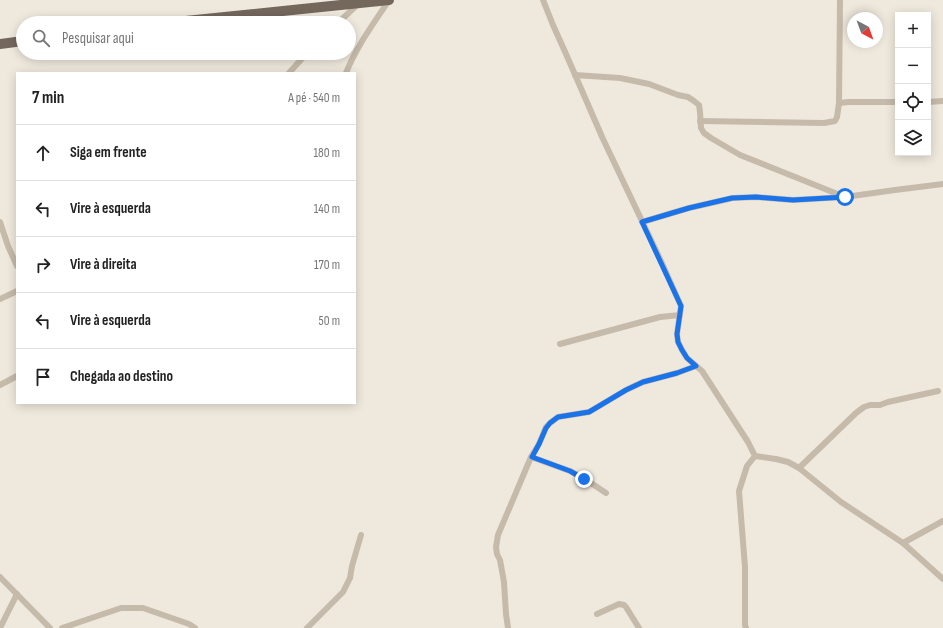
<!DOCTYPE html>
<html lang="pt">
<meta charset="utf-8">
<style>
body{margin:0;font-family:"Sofia Sans Condensed",sans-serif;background:#f6f6f6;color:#222}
.controls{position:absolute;right:12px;top:12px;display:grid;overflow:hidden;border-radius:0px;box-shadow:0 2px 10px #0003}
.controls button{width:36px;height:36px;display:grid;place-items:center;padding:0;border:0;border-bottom:1px solid #e0e0e0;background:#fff;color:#222;font:20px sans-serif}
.compass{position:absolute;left:847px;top:12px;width:36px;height:36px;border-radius:50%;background:#fff;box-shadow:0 2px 10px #0003;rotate:139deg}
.stop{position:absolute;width:12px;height:12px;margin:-9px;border:3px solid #1a73e8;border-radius:50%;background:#fff}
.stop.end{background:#1a73e8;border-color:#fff;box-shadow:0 1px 4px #0008}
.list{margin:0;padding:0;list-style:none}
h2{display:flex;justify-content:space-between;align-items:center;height:52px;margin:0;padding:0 16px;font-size:17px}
h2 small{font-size:13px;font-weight:400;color:#767676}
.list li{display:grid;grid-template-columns:26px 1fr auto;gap:12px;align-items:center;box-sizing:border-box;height:56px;padding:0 16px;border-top:1px solid #e0e0e0}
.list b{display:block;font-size:15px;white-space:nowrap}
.list em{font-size:13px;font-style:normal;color:#767676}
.icon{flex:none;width:22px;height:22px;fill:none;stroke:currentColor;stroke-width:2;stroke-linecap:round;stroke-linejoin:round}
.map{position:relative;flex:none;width:943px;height:628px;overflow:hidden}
.search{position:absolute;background:#fff;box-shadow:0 2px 10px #0003;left:16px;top:16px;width:340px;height:44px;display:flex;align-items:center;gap:10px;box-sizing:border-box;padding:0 14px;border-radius:22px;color:#767676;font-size:15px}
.panel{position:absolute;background:#fff;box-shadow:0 2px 10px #0003;left:16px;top:72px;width:340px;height:332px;border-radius:0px}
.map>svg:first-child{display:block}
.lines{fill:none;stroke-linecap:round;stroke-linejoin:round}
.street{stroke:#c6bbab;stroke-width:6}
.primary{stroke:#74675c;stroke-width:10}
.route{stroke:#1a73e8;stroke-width:5}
</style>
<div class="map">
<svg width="943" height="628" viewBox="0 0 943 628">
<rect width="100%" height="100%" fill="#efe9dd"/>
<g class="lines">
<!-- street -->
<g class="street">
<path d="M543 0 553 25 566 54 603 139 661 261 681 306 677 334 678 342 682 350 687 358 702 371 748 442 755 456 747 466 739 491 745 567V625L746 628"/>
<path d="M338 23 359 3"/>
<path d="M289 73 307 53"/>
<path d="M346 73C356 47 374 23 389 0"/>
<path d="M575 75 620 78 649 84 678 95 688 97 694 101 699 105 700 112 701 128 704 133 711 138 740 155 845 197"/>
<path d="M928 102 943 101"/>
<path d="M839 103 849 102H898"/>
<path d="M700 121 824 123 835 121 837 117 839 103 840 0"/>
<path d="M0 222 8 246 17 266"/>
<path d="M642 222 689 208 733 198 756 197 793 200 845 197 895 190 943 184"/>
<path d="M0 299 17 291"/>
<path d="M560 344 660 317 680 315"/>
<path d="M0 385 17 376"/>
<path d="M755 456 776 459 788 462 799 468 841 502 903 543 943 579"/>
<path d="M531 457 570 471 585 479 606 493"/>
<path d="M799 468 856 413 864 407 870 405H880L888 402 938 391"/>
<path d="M903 543 943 521"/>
<path d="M0 577 50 628"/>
<path d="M597 614 619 604 624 605 626 607 639 628"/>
<path d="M0 628 17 594"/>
<path d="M62 628 121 608H143L189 624 195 628"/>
<path d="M307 628 343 592 350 578 352 566 361 535"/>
<path d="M508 628 506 614 504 582 500 560 497 554 496 547 498 535 531 457 539 444 546 427 550 423 558 417 589 412 626 390 643 382 677 373 696 366"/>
</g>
<!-- primary -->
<g class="primary">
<path d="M166 23 389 0"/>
<path d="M0 44 23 41"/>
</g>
</g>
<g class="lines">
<!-- route -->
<path class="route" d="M584 479 570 471 532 457 539 444 546 428 550 423 558 417 589 412 626 390 643 382 677 373 696 366 687 358 682 350 678 342 677 334 681 306 642 222 689 208 732 198 756 197 793 200 845 197"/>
</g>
</svg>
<div class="controls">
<button>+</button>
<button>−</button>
<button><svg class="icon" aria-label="locate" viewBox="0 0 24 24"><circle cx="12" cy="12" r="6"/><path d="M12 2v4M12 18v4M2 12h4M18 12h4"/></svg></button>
<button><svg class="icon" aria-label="layers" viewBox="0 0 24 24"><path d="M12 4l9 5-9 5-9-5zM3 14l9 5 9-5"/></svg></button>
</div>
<svg class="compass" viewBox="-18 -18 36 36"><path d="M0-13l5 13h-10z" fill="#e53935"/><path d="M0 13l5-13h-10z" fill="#767676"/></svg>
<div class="stop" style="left:845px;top:197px"></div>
<div class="stop end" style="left:584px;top:479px"></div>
<div class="search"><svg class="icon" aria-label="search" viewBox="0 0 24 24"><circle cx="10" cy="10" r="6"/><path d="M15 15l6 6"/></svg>Pesquisar aqui</div>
<section class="panel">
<h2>7 min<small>A pé · 540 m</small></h2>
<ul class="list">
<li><svg class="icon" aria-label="ahead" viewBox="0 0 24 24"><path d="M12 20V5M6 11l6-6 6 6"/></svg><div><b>Siga em frente</b></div><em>180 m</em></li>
<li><svg class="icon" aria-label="left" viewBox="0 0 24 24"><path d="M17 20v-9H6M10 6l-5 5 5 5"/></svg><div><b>Vire à esquerda</b></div><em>140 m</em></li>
<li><svg class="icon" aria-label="right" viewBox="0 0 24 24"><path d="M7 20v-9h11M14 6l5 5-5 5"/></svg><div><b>Vire à direita</b></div><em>170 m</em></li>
<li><svg class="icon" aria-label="left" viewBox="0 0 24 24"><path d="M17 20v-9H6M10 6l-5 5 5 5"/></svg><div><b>Vire à esquerda</b></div><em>50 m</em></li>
<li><svg class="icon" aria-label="arrive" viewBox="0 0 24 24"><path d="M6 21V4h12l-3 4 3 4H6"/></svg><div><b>Chegada ao destino</b></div></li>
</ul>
</section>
</div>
